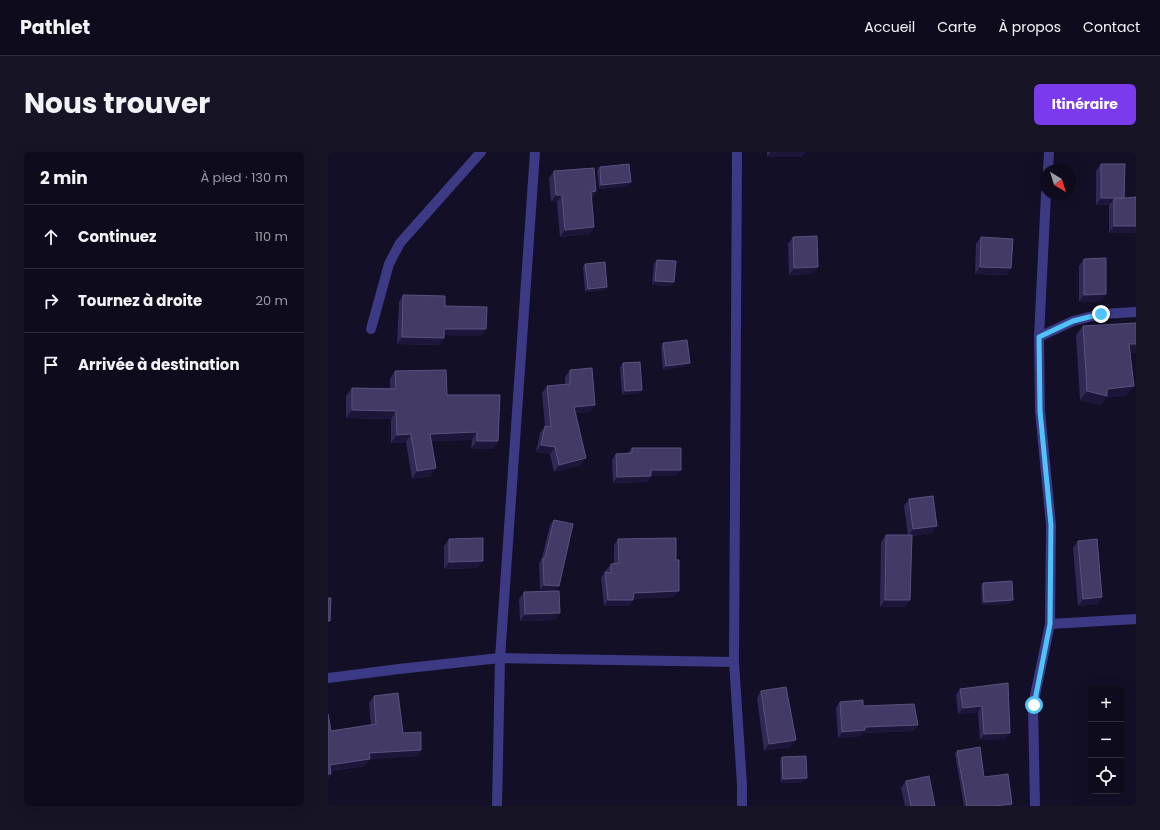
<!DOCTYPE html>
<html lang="fr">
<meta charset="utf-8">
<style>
body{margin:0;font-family:Poppins,sans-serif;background:#171425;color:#f1f3f6}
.controls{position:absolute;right:12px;bottom:12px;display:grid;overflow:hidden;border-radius:6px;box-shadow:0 4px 16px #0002}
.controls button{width:36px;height:36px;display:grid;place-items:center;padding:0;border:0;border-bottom:1px solid #2e2b3b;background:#0e0b1c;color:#f1f3f6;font:20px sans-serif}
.compass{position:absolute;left:712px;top:12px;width:36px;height:36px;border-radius:50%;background:#0e0b1c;box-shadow:0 4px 16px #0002;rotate:142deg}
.stop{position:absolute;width:12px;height:12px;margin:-9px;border:3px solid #4fc3f7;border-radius:50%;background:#fff}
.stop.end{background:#4fc3f7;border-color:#fff;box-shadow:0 1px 4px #0008}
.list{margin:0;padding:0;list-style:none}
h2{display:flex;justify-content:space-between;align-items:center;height:52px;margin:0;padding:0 16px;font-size:17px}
h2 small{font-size:13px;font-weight:400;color:#9b9ba3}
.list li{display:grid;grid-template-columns:26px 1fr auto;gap:12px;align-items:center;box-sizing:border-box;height:64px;padding:0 16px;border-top:1px solid #2e2b3b}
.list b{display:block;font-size:15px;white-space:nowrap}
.list em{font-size:13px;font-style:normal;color:#9b9ba3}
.icon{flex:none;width:22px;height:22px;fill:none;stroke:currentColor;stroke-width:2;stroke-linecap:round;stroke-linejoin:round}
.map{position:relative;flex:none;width:808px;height:654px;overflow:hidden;border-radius:6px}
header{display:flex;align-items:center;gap:24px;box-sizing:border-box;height:56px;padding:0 20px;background:#0e0b1c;border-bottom:1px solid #2e2b3b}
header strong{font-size:19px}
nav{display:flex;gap:22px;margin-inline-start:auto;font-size:14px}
.intro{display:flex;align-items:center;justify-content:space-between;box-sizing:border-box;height:96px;padding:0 24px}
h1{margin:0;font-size:28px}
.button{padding:10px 18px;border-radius:6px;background:#7c3aed;color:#fff;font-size:14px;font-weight:700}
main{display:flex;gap:24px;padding:0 24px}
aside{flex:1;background:#0e0b1c;border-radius:6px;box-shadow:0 4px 16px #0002}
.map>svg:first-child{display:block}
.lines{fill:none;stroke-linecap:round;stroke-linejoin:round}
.minor{stroke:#3d3a85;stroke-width:10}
.wall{fill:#312854}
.shaded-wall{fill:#1d163a}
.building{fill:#433a66;stroke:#5a527e}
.route{stroke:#4fc3f7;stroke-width:5}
</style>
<header>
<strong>Pathlet</strong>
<nav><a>Accueil</a><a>Carte</a><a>À propos</a><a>Contact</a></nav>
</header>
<div class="intro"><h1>Nous trouver</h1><a class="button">Itinéraire</a></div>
<main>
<aside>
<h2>2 min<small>À pied · 130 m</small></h2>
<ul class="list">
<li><svg class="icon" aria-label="ahead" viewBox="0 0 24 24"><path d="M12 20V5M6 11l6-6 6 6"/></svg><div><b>Continuez</b></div><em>110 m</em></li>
<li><svg class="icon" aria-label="right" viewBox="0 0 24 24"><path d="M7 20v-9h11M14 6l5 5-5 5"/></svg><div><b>Tournez à droite</b></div><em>20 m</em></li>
<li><svg class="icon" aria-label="arrive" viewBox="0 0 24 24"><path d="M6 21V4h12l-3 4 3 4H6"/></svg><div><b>Arrivée à destination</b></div></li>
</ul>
</aside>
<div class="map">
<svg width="808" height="654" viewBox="0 0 808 654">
<rect width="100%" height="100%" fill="#130f26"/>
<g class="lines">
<!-- minor -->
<g class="minor">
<path d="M720 18 721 0"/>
<path d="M43 177 61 112 72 91 153 0"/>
<path d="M711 185 745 169 773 162 808 160"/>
<path d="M722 472 808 467"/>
<path d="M406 510 409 0"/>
<path d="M0 526 71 517 172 506 406 510 414 633V654"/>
<path d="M169 654 172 506 207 0"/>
<path d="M707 654 705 553 722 472 723 373 712 259 711 185 718 42"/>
</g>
</g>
<!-- wall -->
<g class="wall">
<path d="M439 0H477L474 5H439Z"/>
<path d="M773 12 796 46 808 45V79L807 81H781V53H768V19Z"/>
<path d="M272 15 303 30 300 34 271 37 269 18Z"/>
<path d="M226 19 268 39 264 46 266 75 261 82 232 85 229 50H223L221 26Z"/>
<path d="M465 85 485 122 461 123 460 92Z"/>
<path d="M653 85 679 123 647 122 648 92Z"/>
<path d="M756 107 773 149 751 150V114Z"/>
<path d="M329 108 344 134 324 133 326 111Z"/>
<path d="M257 112 279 135 277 138 257 140 255 115Z"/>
<path d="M75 143 117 154 154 184 116 183V186L112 193 69 192 71 150Z"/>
<path d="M808 171V201H802L799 243 778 246 773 253 752 248 748 183 755 174Z"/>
<path d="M335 191 359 214 335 218 333 195Z"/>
<path d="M295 211 312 241 294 243 292 215Z"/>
<path d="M242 218 262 260 248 261 253 313 226 320 222 302 208 300 212 281 217 274 214 241 219 234 237 232V225Z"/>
<path d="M67 219 119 243 170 289 165 297H143L144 288 103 289 102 324 84 327 78 290 63 291V267L18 266V244L24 236H62V227Z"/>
<path d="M304 296 348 324H323L319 330 285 331 284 308 288 302 300 301Z"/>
<path d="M581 347 604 381 584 384 577 455H552L553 390 558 383H580L576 354Z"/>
<path d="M226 368 227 439 232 461 227 468 192 469 191 447 196 440 227 439 212 438 211 411 214 406 222 373Z"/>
<path d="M121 387 150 416 116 417V394Z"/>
<path d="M290 387 347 445 305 447V448L301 454H276L273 426 277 420H278V418L283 412H286V393Z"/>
<path d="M750 389 774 445 769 452 750 454 745 396Z"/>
<path d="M655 431 682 452 654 453 653 434Z"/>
<path d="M680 531 677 587 652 588 650 560 630 562 628 543 632 537Z"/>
<path d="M433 539 463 595 436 599 429 546Z"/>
<path d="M46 544 75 581 89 604 42 607 37 614 3 619V622L0 627V562L3 579 43 573 41 551Z"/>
<path d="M512 550 535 554 586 579 535 581 533 584 510 586 508 556Z"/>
<path d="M629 599 684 652 682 654H636L627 602Z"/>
<path d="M454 605 476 630 453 631 452 609Z"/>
<path d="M578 629 607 654H577L573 636Z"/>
</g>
<!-- shaded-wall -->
<g class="shaded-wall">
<path d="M443 0H477L474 5H439Z"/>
<path d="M303 30 300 34 271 37 273 33Z"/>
<path d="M268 39 263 46V40Z"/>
<path d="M228 43H234L229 50H223Z"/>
<path d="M773 46H796L786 47 781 53H768Z"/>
<path d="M786 74H808V79L807 81H781Z"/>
<path d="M266 75 261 82 232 85 237 78Z"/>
<path d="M490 115 485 122 461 123 466 116Z"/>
<path d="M652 115 683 116 679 123 647 122Z"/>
<path d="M327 129 346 130 344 134 324 133Z"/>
<path d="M279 135 277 138 257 140 260 137Z"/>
<path d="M778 142 773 149 751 150 756 143Z"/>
<path d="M116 177H158L154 184 112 183Z"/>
<path d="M74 185 116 186 112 193 69 192Z"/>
<path d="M801 192H808V201L794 202Z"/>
<path d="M362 211 359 214 335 218 338 214Z"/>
<path d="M806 234 799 243 778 246 773 253 752 248 759 239Z"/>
<path d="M314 238 312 241 294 243 297 239Z"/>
<path d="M267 253 262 260 241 262 246 255Z"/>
<path d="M24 258 68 259 63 267 18 266Z"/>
<path d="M149 280 144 288 96 290 102 282Z"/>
<path d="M83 282 78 290 63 291 69 283Z"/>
<path d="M149 289H170L165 297H143Z"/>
<path d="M213 293 227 295 222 302 208 300Z"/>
<path d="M258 306 253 313 226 320 231 313Z"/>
<path d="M108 316 102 324 84 327 89 319Z"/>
<path d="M323 318H353L348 324H319Z"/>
<path d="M323 324 319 330 285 331 289 325Z"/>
<path d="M609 374 604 381 580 384 585 377Z"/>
<path d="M155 409 150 416 116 417 121 410Z"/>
<path d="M216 433 231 434 227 439 212 438Z"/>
<path d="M351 439 347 445 301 447 306 441Z"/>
<path d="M774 445 769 452 750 454 755 447Z"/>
<path d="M280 448H305L301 454H276Z"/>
<path d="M557 448H582L577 455H552Z"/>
<path d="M685 448 682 452 654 453 656 450Z"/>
<path d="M232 461 227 468 192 469 197 462Z"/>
<path d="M654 554 650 560 630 562 635 556Z"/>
<path d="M590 573 586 579 535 581 533 584 510 586 514 580 537 575Z"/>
<path d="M682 581 677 587 652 588 656 582Z"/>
<path d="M468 588 463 595 436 599 441 592Z"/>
<path d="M93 598 89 604 36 607 41 601Z"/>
<path d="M42 607 37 614 0 619 2 613Z"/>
<path d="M0 622H3L0 627Z"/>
<path d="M479 626 476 630 453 631 455 627Z"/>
<path d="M684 652 682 654H666Z"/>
</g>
<!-- building -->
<g class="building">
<path d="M301 12 303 30 273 33 272 15Z"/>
<path d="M773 12H797L796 46H773Z"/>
<path d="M266 16 268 39 263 40 266 75 237 78 234 43H228L226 19Z"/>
<path d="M808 45V74H786V47Z"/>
<path d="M489 84 490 115 466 116 465 85Z"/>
<path d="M653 85 685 87 683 116 652 115Z"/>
<path d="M778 106V142L756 143V107Z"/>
<path d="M329 108 348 109 346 130 327 129Z"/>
<path d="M277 110 279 135 260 137 257 112Z"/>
<path d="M75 143 117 144V154L159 155 158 177H116V186L74 185Z"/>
<path d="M808 171V192H801L806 234 779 237V244L759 239 755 174Z"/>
<path d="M359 188 362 211 338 214 335 191Z"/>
<path d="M312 210 314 238 297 239 295 211Z"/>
<path d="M264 216 267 253 246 255 258 306 231 313 227 295 213 293 217 274 223 275 219 234 242 232V218Z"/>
<path d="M118 218 119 243H172L170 289H149V280L102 282 108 316 89 319 83 282 69 283 68 259 24 258V236L68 237 67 219Z"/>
<path d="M304 296H353V318H323V324L289 325 288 302 304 301Z"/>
<path d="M605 344 609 374 585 377 581 347Z"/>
<path d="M226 368 245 372 231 434 216 433 215 406H217Z"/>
<path d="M558 383H584L582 448H557Z"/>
<path d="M155 386V409L121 410V387Z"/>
<path d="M348 386V408H351V439L306 441 305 448H280L277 420 283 421V412L291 411 290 387Z"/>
<path d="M769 387 774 445 755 447 750 389Z"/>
<path d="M684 429 685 448 656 450 655 431Z"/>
<path d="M231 439 232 461 197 462 196 440Z"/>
<path d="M0 446H3L2 469H0Z"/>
<path d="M680 531 682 581 656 582 654 554 635 556 632 537Z"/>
<path d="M458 535 468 588 441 592 433 539Z"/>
<path d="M70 541 75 581 93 580V598L41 601 42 607 2 613 3 622H0V562L3 579 48 572 46 544Z"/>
<path d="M535 548V554L586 552 590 573 537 575V578L514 580 512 550Z"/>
<path d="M652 595 656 625 680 622 684 652 666 654H639L629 599Z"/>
<path d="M478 604 479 626 455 627 454 605Z"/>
<path d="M601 624 607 654H583L578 629Z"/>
</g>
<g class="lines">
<!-- route -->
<path class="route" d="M706 553 722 472 723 373 712 259 711 185 745 169 773 162"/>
</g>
</svg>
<div class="controls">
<button>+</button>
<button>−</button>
<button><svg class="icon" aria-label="locate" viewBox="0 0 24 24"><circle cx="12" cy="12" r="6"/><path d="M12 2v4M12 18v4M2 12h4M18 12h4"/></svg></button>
</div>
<svg class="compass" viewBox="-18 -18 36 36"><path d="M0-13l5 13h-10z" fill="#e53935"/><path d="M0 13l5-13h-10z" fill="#9b9ba3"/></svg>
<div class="stop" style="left:706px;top:553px"></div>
<div class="stop end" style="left:773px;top:162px"></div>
</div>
</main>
